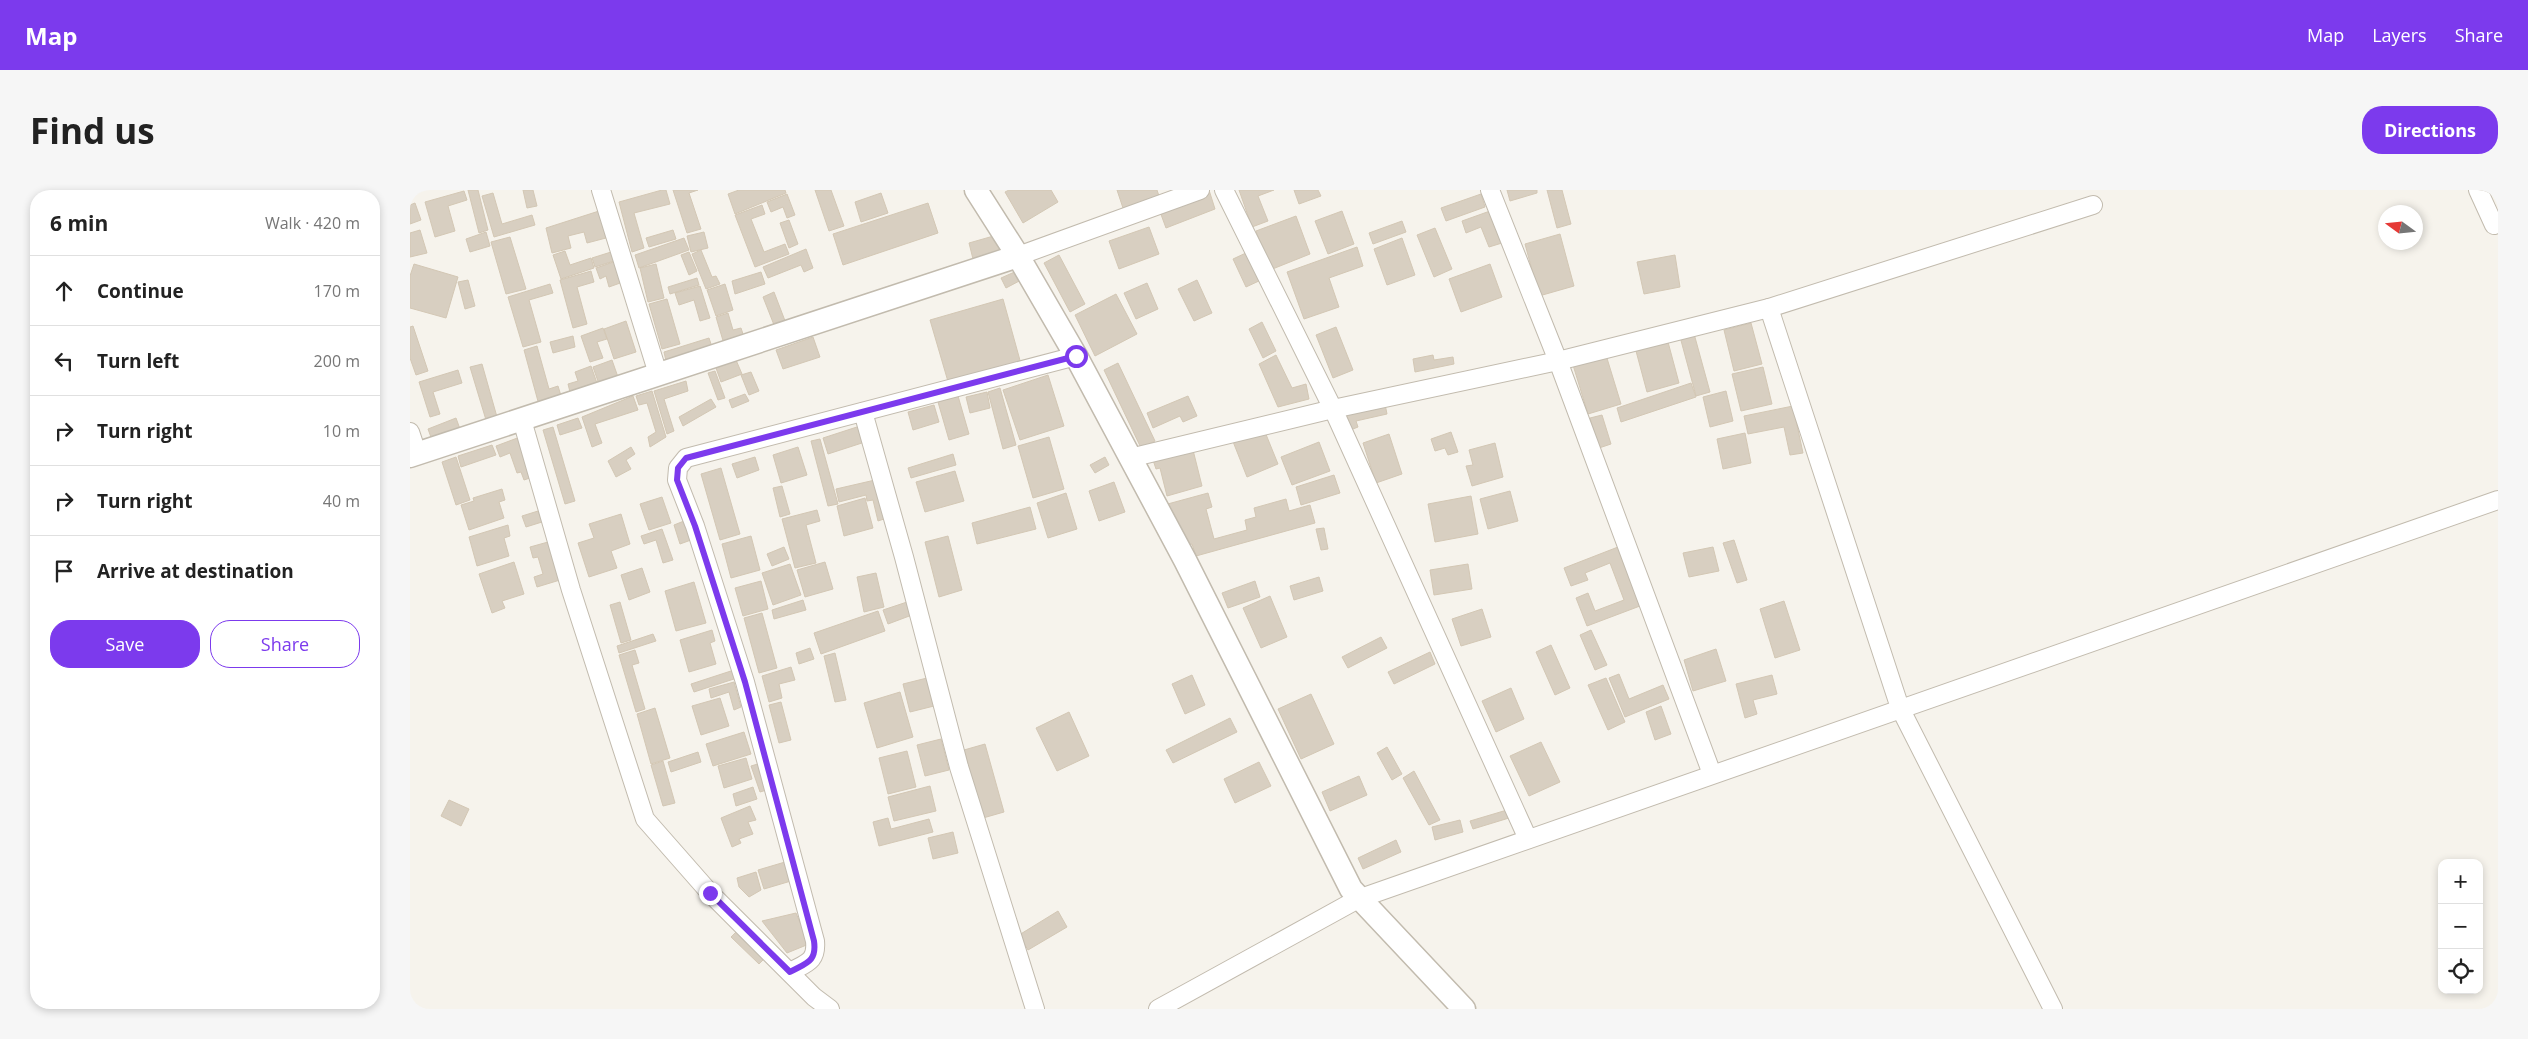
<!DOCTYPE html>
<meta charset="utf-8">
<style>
body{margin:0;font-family:"Open Sans",sans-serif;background:#f6f6f6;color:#222}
.controls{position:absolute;right:15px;bottom:15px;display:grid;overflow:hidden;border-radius:10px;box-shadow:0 2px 8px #0003}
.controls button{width:45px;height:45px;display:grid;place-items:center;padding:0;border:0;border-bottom:1px solid #e0e0e0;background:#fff;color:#222;font:25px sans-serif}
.compass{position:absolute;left:1968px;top:15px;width:45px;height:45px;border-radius:50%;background:#fff;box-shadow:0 2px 8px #0003;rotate:285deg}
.stop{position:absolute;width:15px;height:15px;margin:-11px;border:4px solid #7c3aed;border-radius:50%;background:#fff}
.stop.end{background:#7c3aed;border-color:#fff;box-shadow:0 1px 5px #0008}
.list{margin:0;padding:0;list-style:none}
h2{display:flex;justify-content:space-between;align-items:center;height:65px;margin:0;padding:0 20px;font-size:21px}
h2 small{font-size:16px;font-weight:400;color:#767676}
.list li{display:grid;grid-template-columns:32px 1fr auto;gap:15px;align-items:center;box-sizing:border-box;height:70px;padding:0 20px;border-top:1px solid #e0e0e0}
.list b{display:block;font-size:19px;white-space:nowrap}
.list em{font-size:16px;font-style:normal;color:#767676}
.actions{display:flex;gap:10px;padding:15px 20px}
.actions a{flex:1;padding:11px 0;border:1px solid #7c3aed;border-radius:20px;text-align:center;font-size:18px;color:#7c3aed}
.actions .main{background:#7c3aed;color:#fff}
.icon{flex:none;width:28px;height:28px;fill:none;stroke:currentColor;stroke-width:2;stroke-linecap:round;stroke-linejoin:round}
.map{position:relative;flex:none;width:2088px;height:819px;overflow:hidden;border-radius:20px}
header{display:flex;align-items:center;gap:30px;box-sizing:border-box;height:70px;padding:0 25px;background:#7c3aed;color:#fff}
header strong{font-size:24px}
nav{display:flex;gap:28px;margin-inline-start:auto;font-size:18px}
.intro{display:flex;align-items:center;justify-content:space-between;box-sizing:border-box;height:120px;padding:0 30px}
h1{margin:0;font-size:35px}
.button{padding:12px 22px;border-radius:20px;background:#7c3aed;color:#fff;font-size:18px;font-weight:700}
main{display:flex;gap:30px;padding:0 30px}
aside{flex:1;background:#fff;border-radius:20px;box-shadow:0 2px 8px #0003}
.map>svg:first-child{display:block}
.building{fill:#d8cfc1;stroke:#d3c7b4}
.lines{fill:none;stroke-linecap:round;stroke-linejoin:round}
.minor-casing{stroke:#c2bbae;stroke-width:20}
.tertiary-casing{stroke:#c2bbae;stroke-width:25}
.minor{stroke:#fff;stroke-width:18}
.tertiary{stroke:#fff;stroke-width:22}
.route{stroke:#7c3aed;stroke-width:6}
</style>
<header>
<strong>Map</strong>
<nav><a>Map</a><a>Layers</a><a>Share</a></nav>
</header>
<div class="intro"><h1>Find us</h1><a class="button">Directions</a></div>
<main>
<aside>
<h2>6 min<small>Walk · 420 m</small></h2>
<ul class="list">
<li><svg class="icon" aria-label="ahead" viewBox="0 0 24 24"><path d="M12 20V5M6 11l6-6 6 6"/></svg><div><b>Continue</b></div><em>170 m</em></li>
<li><svg class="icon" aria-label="left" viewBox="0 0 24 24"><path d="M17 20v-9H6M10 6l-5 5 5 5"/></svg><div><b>Turn left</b></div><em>200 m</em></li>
<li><svg class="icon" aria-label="right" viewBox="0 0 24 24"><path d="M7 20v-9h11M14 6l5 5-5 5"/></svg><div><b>Turn right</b></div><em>10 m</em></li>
<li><svg class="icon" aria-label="right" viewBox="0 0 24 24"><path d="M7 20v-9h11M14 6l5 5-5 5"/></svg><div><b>Turn right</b></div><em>40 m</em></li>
<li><svg class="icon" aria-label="arrive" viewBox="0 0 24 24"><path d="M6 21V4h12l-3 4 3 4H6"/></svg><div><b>Arrive at destination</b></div></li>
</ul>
<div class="actions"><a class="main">Save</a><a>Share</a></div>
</aside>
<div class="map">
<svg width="2088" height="819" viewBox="0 0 2088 819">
<rect width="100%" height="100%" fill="#f6f3ec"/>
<!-- building -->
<g class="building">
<path d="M58 0H68L78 40 69 43Z"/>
<path d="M113 0H123L127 16 117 18Z"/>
<path d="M252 0H256L260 14 224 23 234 58 222 62 209 12Z"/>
<path d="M263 0H288L279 3 291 39 277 43Z"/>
<path d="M329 0H375L376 3 325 24 318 4Z"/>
<path d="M405 0H421L434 36 419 41Z"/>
<path d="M599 0H641L648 12 613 33 595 2Z"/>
<path d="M707 0H747L749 6 713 18Z"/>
<path d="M799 0 805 19 756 38 749 19Z"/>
<path d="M829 0H864L848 6 858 31 842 37Z"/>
<path d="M884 0H908L911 6 889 14Z"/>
<path d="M1097 0H1127V3L1100 11Z"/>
<path d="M1137 0H1152L1161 34 1147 38Z"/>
<path d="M54 1 57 10 38 16 45 41 25 47 15 12Z"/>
<path d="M83 3 92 34 122 25 125 35 84 47 72 6Z"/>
<path d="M471 3 478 23 451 32 445 12Z"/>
<path d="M377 4 385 25 377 28 373 17 361 22 357 12Z"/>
<path d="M1071 4 1075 17 1036 31 1031 18Z"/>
<path d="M5 13 11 30 0 34V15Z"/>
<path d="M518 13 528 43 433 75 423 44Z"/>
<path d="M352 15 355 24 341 29 354 62 375 54 379 64 345 77 325 25Z"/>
<path d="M189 21 196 48 177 53 174 42 158 46 161 58 142 63 136 38Z"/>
<path d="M932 21 944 54 918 64 905 31Z"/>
<path d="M1080 21 1092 53 1079 57 1071 37 1056 43 1052 31Z"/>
<path d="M886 26 900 64 860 80 846 41Z"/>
<path d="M379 30 388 54 379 58 370 33Z"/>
<path d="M992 31 996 42 963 54 959 43Z"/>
<path d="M739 37 749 64 709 79 699 51Z"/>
<path d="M1025 38 1042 79 1024 87 1007 45Z"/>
<path d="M10 40 17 63 0 67V43Z"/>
<path d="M263 40 266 49 239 57 236 48Z"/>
<path d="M76 42 80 56 60 62 56 49Z"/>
<path d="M294 42 298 58 281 62 277 46Z"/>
<path d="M1150 44 1164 96 1129 106 1115 54Z"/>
<path d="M587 45 592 60 563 69 559 53Z"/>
<path d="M100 47 116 99 96 104 81 52Z"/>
<path d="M274 48 279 60 229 78 225 65Z"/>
<path d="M992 48 1005 85 977 95 964 59Z"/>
<path d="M947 57 953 76 919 88 929 117 894 129 877 82Z"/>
<path d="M396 59 403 78 394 82 391 75 358 88 353 77Z"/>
<path d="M291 60 302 87 306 86 310 94 296 99 282 64Z"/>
<path d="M155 61 160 75 181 68 184 78 151 89 143 65Z"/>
<path d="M201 62 204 71 185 77 182 68Z"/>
<path d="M279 62 287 81 279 85 271 65Z"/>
<path d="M838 62 851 90 836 97 823 69Z"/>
<path d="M649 65 675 114 660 122 634 73Z"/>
<path d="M1265 65 1270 97 1234 104 1227 72Z"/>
<path d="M206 71 213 92 199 97 196 86 190 89 186 78Z"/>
<path d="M4 74 48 87 36 128 0 118V86Z"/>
<path d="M246 74 254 108 238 112 230 78Z"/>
<path d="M1080 74 1092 107 1051 122 1039 89Z"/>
<path d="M609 80 613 89 596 98 591 88Z"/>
<path d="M181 81 184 92 167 97 177 134 163 138 150 90Z"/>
<path d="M351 82 355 94 325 104 322 91Z"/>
<path d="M287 88 289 95 260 104 258 97Z"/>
<path d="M58 90 65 116 55 119 48 92Z"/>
<path d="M787 90 802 123 784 131 768 99Z"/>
<path d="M737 93 748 119 726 129 714 103Z"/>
<path d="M140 94 143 103 119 110 131 152 113 157 98 107Z"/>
<path d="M315 94 323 120 306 126 297 100Z"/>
<path d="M290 96 300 128 290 131 284 110 269 115 265 103Z"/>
<path d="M364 102 377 136 366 140 353 107Z"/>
<path d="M706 104 727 144 685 166 665 125Z"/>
<path d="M257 109 270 154 252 159 239 114Z"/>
<path d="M593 109 611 174 539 195 520 130Z"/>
<path d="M318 123 323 140 331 138 334 147 314 154 306 127Z"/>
<path d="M216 131 226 162 204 169 194 139Z"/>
<path d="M852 132 866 161 853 168 839 139Z"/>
<path d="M1341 133 1352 174 1324 181 1314 140Z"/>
<path d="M3 136 18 181 6 185 0 168V137Z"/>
<path d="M926 137 943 180 923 188 906 145Z"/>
<path d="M193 138 197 149 187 152 193 168 180 172 171 146Z"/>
<path d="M1283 140 1300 202 1286 206 1269 143Z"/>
<path d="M163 146 165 157 143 163 140 152Z"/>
<path d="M403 147 410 167 373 179 366 160Z"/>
<path d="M299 148 302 157 256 171 254 162Z"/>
<path d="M1258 152 1269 193 1237 202 1226 161Z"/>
<path d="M127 156 139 199 148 196 152 209 129 215 114 160Z"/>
<path d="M866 165 882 198 896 194 899 209 868 217 849 174Z"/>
<path d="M1023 165 1024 170 1043 167 1044 174 1005 182 1003 169Z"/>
<path d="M1196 165 1211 214 1178 224 1163 175Z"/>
<path d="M202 170 209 190 190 197 183 177Z"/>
<path d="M326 170 332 184 311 192 306 178Z"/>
<path d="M708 173 745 251 731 258 694 180Z"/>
<path d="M72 174 87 227 76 230 60 177Z"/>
<path d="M181 176 188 196 161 206 158 194 168 191 165 182Z"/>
<path d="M1353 177 1362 214 1331 221 1322 184Z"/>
<path d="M48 180 52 193 23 202 30 224 20 227 9 192Z"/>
<path d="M305 181 315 208 308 210 298 183Z"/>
<path d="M341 182 349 201 339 205 331 185Z"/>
<path d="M638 185 654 236 610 250 593 200Z"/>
<path d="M276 191 278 201 254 209 264 241 257 244 244 201Z"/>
<path d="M1281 193 1286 207 1211 232 1207 218Z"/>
<path d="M590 198 606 255 593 259 578 202Z"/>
<path d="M242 201 256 247 240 257 238 247 246 242 237 213 229 215 226 206Z"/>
<path d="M1316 201 1323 231 1300 237 1293 207Z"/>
<path d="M577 202 580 218 560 223 556 207Z"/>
<path d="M335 204 339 211 322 218 319 210Z"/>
<path d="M223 206 228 220 185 234 192 253 182 257 172 227Z"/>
<path d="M548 206 559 244 539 250 528 212Z"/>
<path d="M778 206 787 226 773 232 770 226 743 238 737 223Z"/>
<path d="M301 209 306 217 273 236 269 227Z"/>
<path d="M975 214 977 224 946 231 948 237 938 241 932 223Z"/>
<path d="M524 215 529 232 503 240 498 222Z"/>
<path d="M1383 216 1393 263 1380 265 1374 237 1338 244 1334 226Z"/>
<path d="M1192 225 1201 254 1189 258 1180 228Z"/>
<path d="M46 228 50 239 22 250 18 239Z"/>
<path d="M168 228 172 238 150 245 147 235Z"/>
<path d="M450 236 455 252 418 264 413 248Z"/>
<path d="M143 237 165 311 155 314 133 240Z"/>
<path d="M853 237 868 274 837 287 822 249Z"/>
<path d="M1041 242 1048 262 1038 265 1035 258 1025 261 1021 249Z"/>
<path d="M1335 243 1341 273 1313 279 1307 249Z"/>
<path d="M979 244 992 284 966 293 953 253Z"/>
<path d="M110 247 123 287 114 290 111 282 107 283 100 263 90 267 86 256Z"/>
<path d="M639 247 654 299 623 308 608 256Z"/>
<path d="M410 249 428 314 418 316 401 251Z"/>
<path d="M909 252 920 281 882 295 871 267Z"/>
<path d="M1085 253 1093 287 1062 296 1056 276 1063 275 1059 260Z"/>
<path d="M82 255 86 265 51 277 48 266Z"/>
<path d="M782 256 792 296 757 306 750 278 746 279 742 267Z"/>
<path d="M221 257 225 264 216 270 221 279 206 287 198 271Z"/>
<path d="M388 257 397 285 371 293 363 265Z"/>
<path d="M543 264 546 275 501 288 498 278Z"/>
<path d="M46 267 60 310 46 315 32 272Z"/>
<path d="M345 267 349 280 327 288 322 274Z"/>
<path d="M695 267 699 275 685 283 680 275Z"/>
<path d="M311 278 330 344 310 350 291 284Z"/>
<path d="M545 281 554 311 515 322 506 292Z"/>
<path d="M924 285 930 303 891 315 886 297Z"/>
<path d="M465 290 474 329 468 331 463 310 457 311 456 305 429 312 426 299Z"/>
<path d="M704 292 715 322 689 331 679 301Z"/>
<path d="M372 296 380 324 370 327 363 298Z"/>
<path d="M92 299 95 310 89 312 94 328 59 340 51 315 64 311 63 308Z"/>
<path d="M1100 301 1108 331 1078 339 1070 309Z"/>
<path d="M656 303 667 339 638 348 627 313Z"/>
<path d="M798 303 802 317 796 319 804 349 837 340 835 330 846 327 844 318 876 309 879 321 900 315 905 333 786 366 782 354 772 357 754 315Z"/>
<path d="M1061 306 1068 344 1025 352 1018 314Z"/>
<path d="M252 307 261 333 239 340 230 314Z"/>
<path d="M455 308 463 338 434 346 427 316Z"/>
<path d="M620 317 626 339 567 354 562 333Z"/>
<path d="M407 320 410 331 396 335 406 373 385 378 372 329Z"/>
<path d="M128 321 132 332 116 337 112 326Z"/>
<path d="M211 324 220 354 201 361 207 378 179 387 168 353 184 348 179 334Z"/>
<path d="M274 331 281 350 270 354 264 335Z"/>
<path d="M98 335 100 346 94 348 99 366 67 376 59 347Z"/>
<path d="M914 338 918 359 911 360 906 339Z"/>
<path d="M252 339 263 370 253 373 246 350 234 354 231 346Z"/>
<path d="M341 346 350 380 321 388 312 354Z"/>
<path d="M538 346 552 400 529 407 515 352Z"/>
<path d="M1324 350 1337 390 1327 393 1313 353Z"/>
<path d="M138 352 150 390 127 397 124 387 133 384 128 367 123 368 120 357Z"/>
<path d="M374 357 379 369 362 376 357 364Z"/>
<path d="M1208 357 1230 416 1177 436 1166 408 1178 403 1185 421 1214 410 1200 373 1175 383 1178 390 1161 396 1154 378Z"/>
<path d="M1303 357 1309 381 1279 387 1273 363Z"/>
<path d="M104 372 114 404 92 411 95 418 82 423 69 384Z"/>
<path d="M415 372 423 399 395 407 387 380Z"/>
<path d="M380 374 391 405 363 415 352 383Z"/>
<path d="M1058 374 1062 399 1024 405 1020 380Z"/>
<path d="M232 378 240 402 219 410 211 385Z"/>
<path d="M466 383 474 417 454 422 447 387Z"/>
<path d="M909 387 913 401 884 410 880 396Z"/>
<path d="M351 391 358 419 333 426 325 398Z"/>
<path d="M845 391 850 407 818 418 812 403Z"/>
<path d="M284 392 296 433 266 441 255 401Z"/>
<path d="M860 406 877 447 851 458 833 418Z"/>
<path d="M393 410 396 420 364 429 362 420Z"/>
<path d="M1374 411 1390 460 1365 468 1350 419Z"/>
<path d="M210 412 221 450 211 453 200 415Z"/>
<path d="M497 412 502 425 478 434 473 420Z"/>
<path d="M1072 419 1081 447 1051 456 1042 429Z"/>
<path d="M468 421 475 441 411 464 404 443Z"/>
<path d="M352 423 367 478 349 483 334 428Z"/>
<path d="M302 440 305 451 300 453 306 474 279 482 270 450Z"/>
<path d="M1181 440 1197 475 1185 480 1170 445Z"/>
<path d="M243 444 246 451 209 463 207 456Z"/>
<path d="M971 447 977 458 938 478 932 467Z"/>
<path d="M1141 455 1160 498 1145 505 1126 462Z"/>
<path d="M400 458 404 469 389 474 386 463Z"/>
<path d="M1306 459 1316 491 1283 501 1274 470Z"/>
<path d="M225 460 229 473 222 475 235 519 226 522 209 465Z"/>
<path d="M1020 462 1025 474 984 494 978 482Z"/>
<path d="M425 463 436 510 425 512 414 466Z"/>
<path d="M381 477 385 490 369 494 372 508 359 512 352 486Z"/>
<path d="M327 479 330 487 284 502 281 494Z"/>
<path d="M1209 484 1219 509 1253 495 1259 509 1215 527 1199 488Z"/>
<path d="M782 485 795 515 775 524 762 494Z"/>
<path d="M1362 485 1367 504 1343 510 1347 524 1335 528 1326 494Z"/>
<path d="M517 488 524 516 500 522 493 494Z"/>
<path d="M1196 488 1215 532 1198 540 1178 495Z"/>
<path d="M324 492 331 517 324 520 319 502 301 508 299 499Z"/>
<path d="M1101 498 1114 529 1086 542 1072 511Z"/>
<path d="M490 502 503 547 467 558 454 513Z"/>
<path d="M901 504 924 554 891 569 868 519Z"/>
<path d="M310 508 319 536 291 545 282 516Z"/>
<path d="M371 512 381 550 369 553 359 515Z"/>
<path d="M1251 516 1261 544 1245 550 1236 522Z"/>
<path d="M245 518 260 568 241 574 227 524Z"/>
<path d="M659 522 679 566 647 581 626 538Z"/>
<path d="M820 528 827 542 763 573 756 560Z"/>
<path d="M334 542 341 564 303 576 296 554Z"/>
<path d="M531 549 539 580 515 586 507 555Z"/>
<path d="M1131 552 1150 592 1119 606 1100 566Z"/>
<path d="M575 554 594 622 573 628 554 560Z"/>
<path d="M977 557 992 584 982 590 967 563Z"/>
<path d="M497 561 506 597 478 604 469 568Z"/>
<path d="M288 562 291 572 261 582 258 572Z"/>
<path d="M336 568 342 589 314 598 308 576Z"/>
<path d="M253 571 265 613 253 616 241 575Z"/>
<path d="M849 572 861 596 825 613 814 589Z"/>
<path d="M351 573 360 599 350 602 341 576Z"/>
<path d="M1004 581 1030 630 1019 635 993 588Z"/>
<path d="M949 586 957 605 920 621 912 602Z"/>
<path d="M520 596 526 621 484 631 478 607Z"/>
<path d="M343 597 347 609 326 616 323 604Z"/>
<path d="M39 610 59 619 51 636 31 626Z"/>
<path d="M340 616 346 630 338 632 343 644 329 649 331 653 322 657 311 628Z"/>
<path d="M1097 620 1099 628 1063 639 1060 631Z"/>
<path d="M478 628 481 639 519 629 523 642 469 656 463 632Z"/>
<path d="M1050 630 1053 642 1025 650 1022 637Z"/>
<path d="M543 642 548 663 523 669 518 648Z"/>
<path d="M986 650 991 662 953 679 948 668Z"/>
<path d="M375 672 381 691 354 699 348 680Z"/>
<path d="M346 682 351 700 339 707 329 697 327 688Z"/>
<path d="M648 721 657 737 618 760 609 745Z"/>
<path d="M386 723 399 754 377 763 352 731Z"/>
<path d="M329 739 357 766 349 774 321 747Z"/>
</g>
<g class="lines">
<defs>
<g id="minor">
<path d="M191 0 248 184"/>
<path d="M814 0 923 219 1118 649"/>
<path d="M1080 0 1148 171 1302 584"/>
<path d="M2068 0 2084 35"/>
<path d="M608 66 790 0"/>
<path d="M1359 118 1490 518 1643 819"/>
<path d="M453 222 494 367 549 577 625 819"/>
<path d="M112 230 161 400 235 629 300 703 404 807 420 819"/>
<path d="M0 242 7 263"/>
<path d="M720 268 923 219 1148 171 1359 118 1683 15"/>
<path d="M380 782C396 773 407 772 405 751L335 492 285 336 267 290 268 278 276 268 666 166"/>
<path d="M748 819 948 709 2088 310"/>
</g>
<g id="tertiary">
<path d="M566 0 608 66 666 166 775 370 941 699 1054 819"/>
<path d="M0 266 608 66"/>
</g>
</defs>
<!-- minor casing -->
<use href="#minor" class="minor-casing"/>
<!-- tertiary casing -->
<use href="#tertiary" class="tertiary-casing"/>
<!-- minor -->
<use href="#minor" class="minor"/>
<!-- tertiary -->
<use href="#tertiary" class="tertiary"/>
</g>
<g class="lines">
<!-- route -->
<path class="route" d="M300 703 380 782C396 773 407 772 404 751L335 492 285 336 267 290 268 278 276 268 666 166"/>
</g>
</svg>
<div class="controls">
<button>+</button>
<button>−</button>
<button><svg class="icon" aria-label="locate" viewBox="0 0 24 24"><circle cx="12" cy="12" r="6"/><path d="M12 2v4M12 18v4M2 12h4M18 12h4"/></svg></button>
</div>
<svg class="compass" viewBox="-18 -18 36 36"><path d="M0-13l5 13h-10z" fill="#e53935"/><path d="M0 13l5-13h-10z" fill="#767676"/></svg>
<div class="stop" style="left:666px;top:166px"></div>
<div class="stop end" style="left:300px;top:703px"></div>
</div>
</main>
